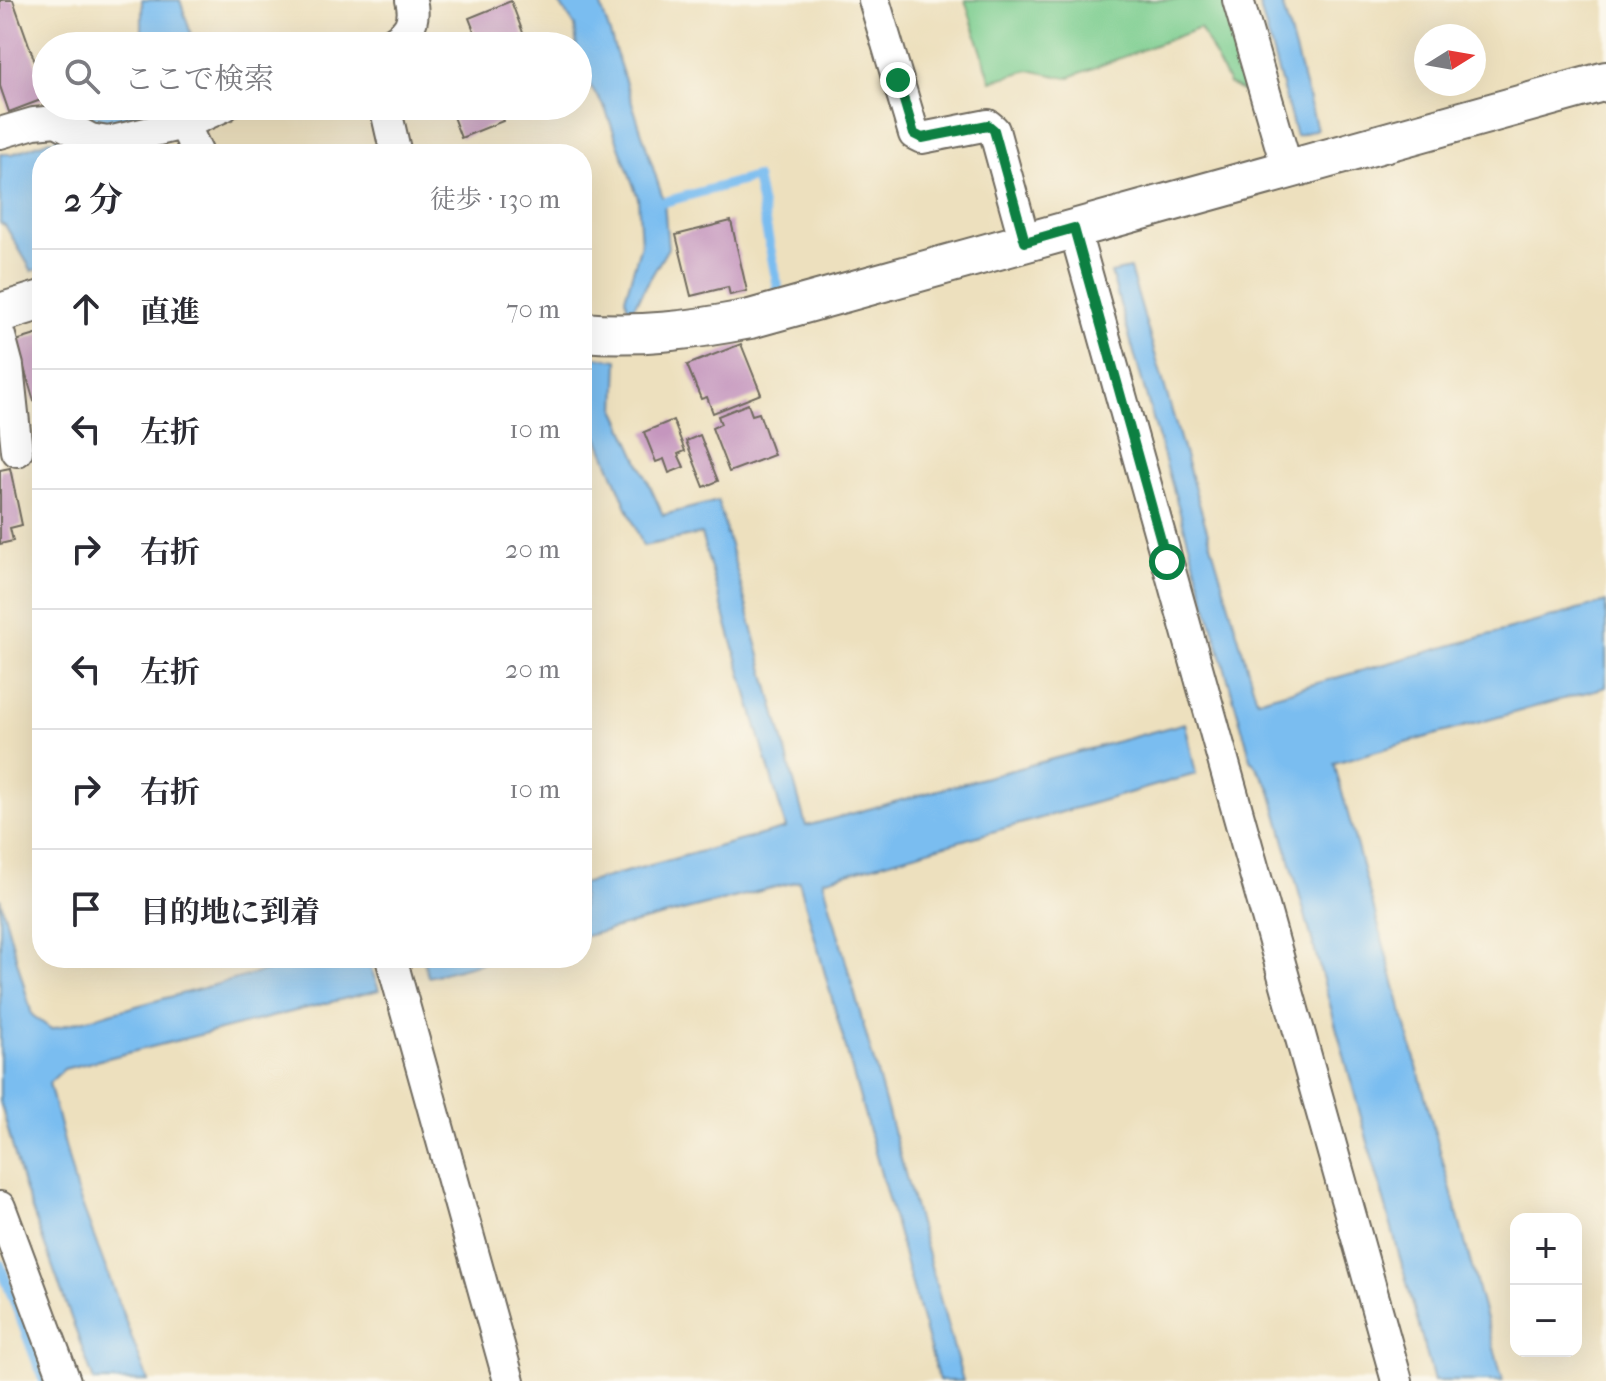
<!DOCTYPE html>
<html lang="ja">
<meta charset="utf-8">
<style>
body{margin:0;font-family:"IM FELL French Canon","Noto Serif JP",serif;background:#f2f2f3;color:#2b2b33}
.controls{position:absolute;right:24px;bottom:24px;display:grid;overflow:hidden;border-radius:16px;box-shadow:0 8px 32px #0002}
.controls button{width:72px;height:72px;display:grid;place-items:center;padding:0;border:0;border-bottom:2px solid #e1e1e2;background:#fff;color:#2b2b33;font:40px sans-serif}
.compass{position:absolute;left:1414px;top:24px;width:72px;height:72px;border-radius:50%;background:#fff;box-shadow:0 8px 32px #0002;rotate:79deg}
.stop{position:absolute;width:24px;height:24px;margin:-18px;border:6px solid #0b8043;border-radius:50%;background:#fff}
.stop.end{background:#0b8043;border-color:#fff;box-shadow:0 2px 8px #0008}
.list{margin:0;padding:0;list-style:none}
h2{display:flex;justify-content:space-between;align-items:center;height:104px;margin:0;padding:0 32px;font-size:34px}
h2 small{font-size:26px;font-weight:400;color:#7c7c81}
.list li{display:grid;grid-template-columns:52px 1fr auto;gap:24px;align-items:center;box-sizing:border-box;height:120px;padding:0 32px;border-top:2px solid #e1e1e2}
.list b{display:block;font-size:30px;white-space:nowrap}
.list em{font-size:26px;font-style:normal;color:#7c7c81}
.icon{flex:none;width:44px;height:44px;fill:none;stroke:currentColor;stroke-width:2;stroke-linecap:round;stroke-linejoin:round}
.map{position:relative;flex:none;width:1606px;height:1381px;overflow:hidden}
.search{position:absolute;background:#fff;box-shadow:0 8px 32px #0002;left:32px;top:32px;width:560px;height:88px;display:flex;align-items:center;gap:20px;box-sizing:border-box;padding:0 28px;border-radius:44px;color:#7c7c81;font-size:30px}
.panel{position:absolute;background:#fff;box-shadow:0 8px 32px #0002;left:32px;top:144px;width:560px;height:824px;border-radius:32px}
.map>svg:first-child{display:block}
.green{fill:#7ccd8f;stroke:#547c5d;stroke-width:2}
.water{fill:#7abdf0;stroke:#52748e;stroke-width:2}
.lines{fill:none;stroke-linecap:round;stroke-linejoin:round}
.stream{stroke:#7abdf0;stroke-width:10}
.building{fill:#c596be}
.minor-casing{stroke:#6f6a5e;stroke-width:34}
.tertiary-casing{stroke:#6f6a5e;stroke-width:42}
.minor{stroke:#fff;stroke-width:30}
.tertiary{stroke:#fff;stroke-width:38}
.route{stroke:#0b8043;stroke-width:10}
</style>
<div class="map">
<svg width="1606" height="1381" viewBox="0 0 1606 1381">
<rect width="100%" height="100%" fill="#fbf7ec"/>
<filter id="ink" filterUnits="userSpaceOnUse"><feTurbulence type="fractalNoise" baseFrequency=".0125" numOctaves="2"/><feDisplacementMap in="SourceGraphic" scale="16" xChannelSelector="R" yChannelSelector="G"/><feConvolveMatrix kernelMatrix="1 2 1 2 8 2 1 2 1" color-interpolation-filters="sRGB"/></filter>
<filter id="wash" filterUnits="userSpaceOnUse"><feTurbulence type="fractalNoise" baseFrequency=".006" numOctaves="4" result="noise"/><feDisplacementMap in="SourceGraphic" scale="32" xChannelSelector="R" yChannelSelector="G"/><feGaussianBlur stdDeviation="1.8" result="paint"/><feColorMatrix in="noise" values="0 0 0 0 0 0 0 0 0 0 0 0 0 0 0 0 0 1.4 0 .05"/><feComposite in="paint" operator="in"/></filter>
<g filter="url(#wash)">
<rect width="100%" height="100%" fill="#ede0be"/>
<!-- green -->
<path class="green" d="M965 0H1229L1255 98 1229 84 1200 28 1067 78 1029 70 991 81Z"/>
<!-- water -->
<g class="water">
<path d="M142 0H180L195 46H142Z"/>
<path d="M557 0H599L664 202 668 248 633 308 628 307 625 298 641 244 638 198 605 108 578 67 575 26Z"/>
<path d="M1258 0H1281L1317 129 1296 136Z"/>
<path d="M100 106H169C148 121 110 129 87 120Z"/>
<path d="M50 140 66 144 57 154H42V268L32 271 5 225 0 223V154H12Z"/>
<path d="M1130 269 1257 700 1606 602V687L1334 763 1503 1381H1434L1270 788 1251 759 1111 273Z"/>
<path d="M595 357 618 360 616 411 663 515 718 501 806 826 1185 723 1196 774 823 880 963 1381H939L799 881 582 937V884L786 828 701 534 643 546 582 399V368L587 369Z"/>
<path d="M0 898 32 1015 51 1029 314 958H367L379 990 64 1069 49 1083 76 1189 148 1381H94L23 1185 0 1101Z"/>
<path d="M423 958H500L428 977Z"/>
</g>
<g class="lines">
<!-- stream -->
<g class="stream">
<path d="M58 142 95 123"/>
<path d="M664 202 756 177 779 293"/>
<path d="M0 1264 44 1381"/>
</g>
</g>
<g id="blocks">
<!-- building -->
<g class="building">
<path d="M0 0H13L46 93V98L9 112 0 86Z"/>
<path d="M511 1 528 46H480L469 18Z"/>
<path d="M449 106H497L503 121 461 138Z"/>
<path d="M731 221 747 291 730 295 728 287 691 296 676 235Z"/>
<path d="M42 333V399L34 401 16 341Z"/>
<path d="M741 344 761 394 713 413 707 397 701 399 687 365Z"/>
<path d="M748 404 752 415 759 413 774 455 729 472 712 428 721 424 718 416Z"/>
<path d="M673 420 685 451 678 454 684 467 669 473 664 459 656 462 644 432Z"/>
<path d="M700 435 718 481 704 487 686 441Z"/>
<path d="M10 468 22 525 10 528 13 541 0 544V470Z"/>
</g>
</g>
</g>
<g filter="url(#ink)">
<use href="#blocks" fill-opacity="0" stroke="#6f6a5e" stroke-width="2"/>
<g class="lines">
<defs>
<g id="minor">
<path d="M874 0 914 134 922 138 988 125 994 130 1025 242"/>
<path d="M1238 0 1287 168"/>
<path d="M387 46C407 34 417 24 411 0"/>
<path d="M385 106 396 154"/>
<path d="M184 124 224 106"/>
<path d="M0 133 34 123 57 121 90 139 108 142 184 124 198 154"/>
<path d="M1074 228 1397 1381"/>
<path d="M0 336 8 366 17 451"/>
<path d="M391 958 509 1381"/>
<path d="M0 1207 65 1381"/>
</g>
<g id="tertiary">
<path d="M0 313 42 300"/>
<path d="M582 332C640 337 693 330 750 319L1606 81"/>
</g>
</defs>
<!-- minor casing -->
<use href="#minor" class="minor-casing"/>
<!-- tertiary casing -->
<use href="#tertiary" class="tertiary-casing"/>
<!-- minor -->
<use href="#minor" class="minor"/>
<!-- tertiary -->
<use href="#tertiary" class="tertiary"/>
</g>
</g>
<g class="lines" filter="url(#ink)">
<!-- route -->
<path class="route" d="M898 80 914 134 922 138 988 125 994 130 1025 242 1074 228 1167 562"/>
</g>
</svg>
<div class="controls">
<button>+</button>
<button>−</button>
</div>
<svg class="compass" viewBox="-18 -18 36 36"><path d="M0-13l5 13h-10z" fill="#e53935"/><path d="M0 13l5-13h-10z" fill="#7c7c81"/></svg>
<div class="stop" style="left:1167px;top:562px"></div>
<div class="stop end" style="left:898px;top:80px"></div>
<div class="search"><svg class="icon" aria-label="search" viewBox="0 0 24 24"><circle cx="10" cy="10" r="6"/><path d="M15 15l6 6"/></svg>ここで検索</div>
<section class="panel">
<h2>2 分<small>徒歩 · 130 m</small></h2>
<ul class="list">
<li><svg class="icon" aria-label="ahead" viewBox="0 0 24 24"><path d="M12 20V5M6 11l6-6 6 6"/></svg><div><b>直進</b></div><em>70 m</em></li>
<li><svg class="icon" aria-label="left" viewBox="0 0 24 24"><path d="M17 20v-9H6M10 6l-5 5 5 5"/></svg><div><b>左折</b></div><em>10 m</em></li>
<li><svg class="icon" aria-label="right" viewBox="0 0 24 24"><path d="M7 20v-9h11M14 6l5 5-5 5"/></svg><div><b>右折</b></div><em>20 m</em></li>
<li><svg class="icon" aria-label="left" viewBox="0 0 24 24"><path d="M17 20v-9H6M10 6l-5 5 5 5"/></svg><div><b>左折</b></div><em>20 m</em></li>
<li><svg class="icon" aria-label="right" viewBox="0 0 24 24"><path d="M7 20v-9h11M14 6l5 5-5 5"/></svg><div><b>右折</b></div><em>10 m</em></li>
<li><svg class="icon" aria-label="arrive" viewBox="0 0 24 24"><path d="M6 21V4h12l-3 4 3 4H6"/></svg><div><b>目的地に到着</b></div></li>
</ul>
</section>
</div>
